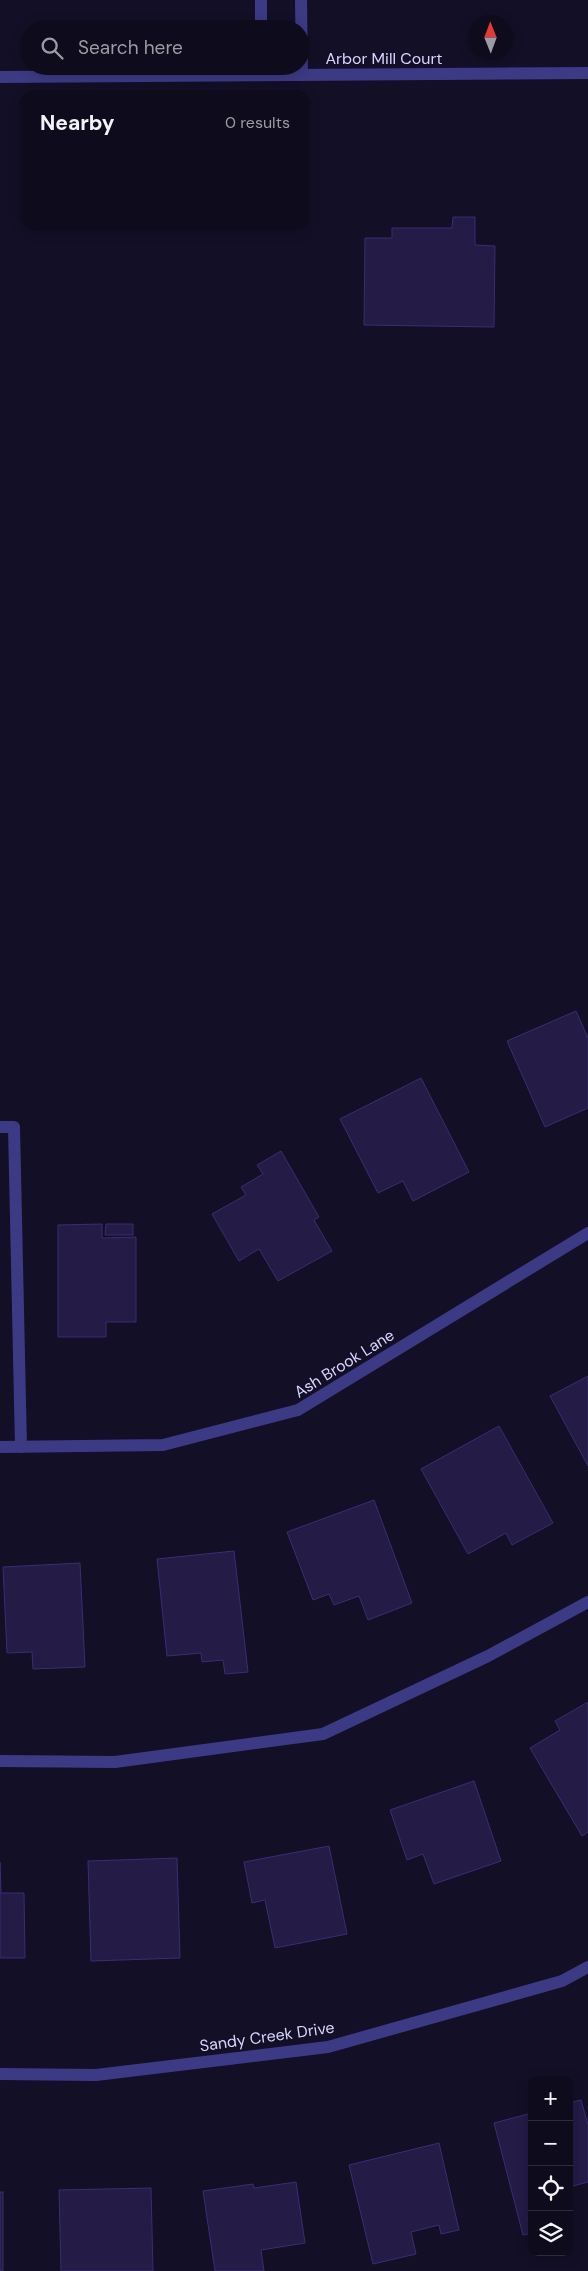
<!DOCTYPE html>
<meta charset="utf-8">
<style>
body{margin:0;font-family:"DM Sans",sans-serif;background:#171425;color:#f1f3f6}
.controls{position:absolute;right:15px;bottom:15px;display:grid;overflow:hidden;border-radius:10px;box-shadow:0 2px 12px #0003}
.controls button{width:45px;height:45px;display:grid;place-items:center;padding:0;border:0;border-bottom:1px solid #2e2b3b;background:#0e0b1c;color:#f1f3f6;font:25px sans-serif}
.compass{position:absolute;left:468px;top:15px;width:45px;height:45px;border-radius:50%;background:#0e0b1c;box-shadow:0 2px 12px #0003;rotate:359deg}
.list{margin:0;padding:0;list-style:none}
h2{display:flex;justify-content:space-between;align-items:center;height:65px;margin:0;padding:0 20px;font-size:21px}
h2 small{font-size:16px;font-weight:400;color:#9b9ba3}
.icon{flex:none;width:28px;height:28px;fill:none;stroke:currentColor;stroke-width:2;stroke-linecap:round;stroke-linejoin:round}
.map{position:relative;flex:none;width:588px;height:2271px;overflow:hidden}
.search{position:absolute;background:#0e0b1c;box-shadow:0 2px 12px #0003;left:20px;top:20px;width:290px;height:55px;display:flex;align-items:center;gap:12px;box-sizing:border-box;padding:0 18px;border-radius:28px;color:#9b9ba3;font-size:19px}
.panel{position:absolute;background:#0e0b1c;box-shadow:0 2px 12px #0003;left:20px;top:90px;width:290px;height:140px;border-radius:15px}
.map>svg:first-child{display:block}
.building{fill:#241b47;stroke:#3b2d73}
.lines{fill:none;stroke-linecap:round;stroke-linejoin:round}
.lane{stroke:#3d3a85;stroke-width:12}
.street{stroke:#3d3a85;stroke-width:12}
.labels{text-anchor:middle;stroke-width:4;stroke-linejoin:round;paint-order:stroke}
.street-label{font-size:16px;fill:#d9d4ff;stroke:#130f26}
</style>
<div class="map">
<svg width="588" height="2271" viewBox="0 0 588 2271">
<rect width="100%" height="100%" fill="#130f26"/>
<!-- building -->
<g class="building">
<path d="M453 217H475V245L495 246 494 327 364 325 365 238H392V228H452Z"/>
<path d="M576 1011 588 1038V1108L545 1127 507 1041Z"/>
<path d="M421 1078 469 1172 413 1201 403 1181 378 1193 340 1119Z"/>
<path d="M281 1151 319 1217 314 1220 332 1251 278 1281 259 1249 239 1261 212 1214 246 1195 241 1187 263 1174 257 1165Z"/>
<path d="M102 1224V1238L136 1237V1322H106V1337H58V1225Z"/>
<path d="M106 1224H133V1235H105Z"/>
<path d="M588 1376V1466L550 1396Z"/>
<path d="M499 1426 553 1523 512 1545 506 1533 468 1554 421 1469Z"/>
<path d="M374 1500 412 1603 368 1620 359 1596 334 1605 329 1594 313 1600 287 1532Z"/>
<path d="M234 1551 248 1672 225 1674 223 1660 202 1662 201 1653 167 1656 157 1559Z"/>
<path d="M80 1563 85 1667 33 1669 32 1652 7 1653 3 1567Z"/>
<path d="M588 1702V1832L582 1836 530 1748 560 1730 555 1721Z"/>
<path d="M474 1781 501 1861 434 1884 423 1854 407 1860 390 1810Z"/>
<path d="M329 1846 347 1934 275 1948 265 1900 252 1903 244 1862Z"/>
<path d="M177 1858 180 1958 91 1961 88 1861Z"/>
<path d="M0 1862 1 1893H24L25 1958H0Z"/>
<path d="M581 2100 588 2125V2182L569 2187V2103Z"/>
<path d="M532 2113V2233L523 2235 494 2123Z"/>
<path d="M439 2143 459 2230 441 2234 439 2225 411 2232 416 2254 373 2264 349 2165Z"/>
<path d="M296 2182 305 2243 261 2250 264 2271H215L203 2191 253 2184 254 2188Z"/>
<path d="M151 2188 153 2271H61L59 2190Z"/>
<rect x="0" y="2192" width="3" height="79"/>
</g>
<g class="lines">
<!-- lane -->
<g class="lane">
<path d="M0 1127H14L21 1447"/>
<path d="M0 1761 115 1762 323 1734 488 1656 588 1602"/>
</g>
<!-- street -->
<g class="street">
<path d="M261 0V29"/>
<path d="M301 0 302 75"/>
<path d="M0 77 588 73"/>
<path d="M0 1447 163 1445 298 1410 588 1233"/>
<path d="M0 2074 96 2075 328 2047 562 1981 588 1967"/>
</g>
</g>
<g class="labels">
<!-- street labels -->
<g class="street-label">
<text x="384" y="64">Arbor Mill Court</text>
<text transform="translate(344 1363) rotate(-32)" y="6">Ash Brook Lane</text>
<text transform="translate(267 2036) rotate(-8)" y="6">Sandy Creek Drive</text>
</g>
</g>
</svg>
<div class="controls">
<button>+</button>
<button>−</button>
<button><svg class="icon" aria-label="locate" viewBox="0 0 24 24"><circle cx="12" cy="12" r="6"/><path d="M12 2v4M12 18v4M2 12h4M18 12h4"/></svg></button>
<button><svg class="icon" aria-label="layers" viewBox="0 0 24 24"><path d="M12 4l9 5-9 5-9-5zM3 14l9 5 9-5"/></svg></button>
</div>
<svg class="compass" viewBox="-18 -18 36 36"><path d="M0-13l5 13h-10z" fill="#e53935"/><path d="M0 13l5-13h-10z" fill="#9b9ba3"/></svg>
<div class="search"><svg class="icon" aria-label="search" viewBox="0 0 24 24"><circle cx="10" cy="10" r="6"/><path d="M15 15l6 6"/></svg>Search here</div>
<section class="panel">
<h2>Nearby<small>0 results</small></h2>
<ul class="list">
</ul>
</section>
</div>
